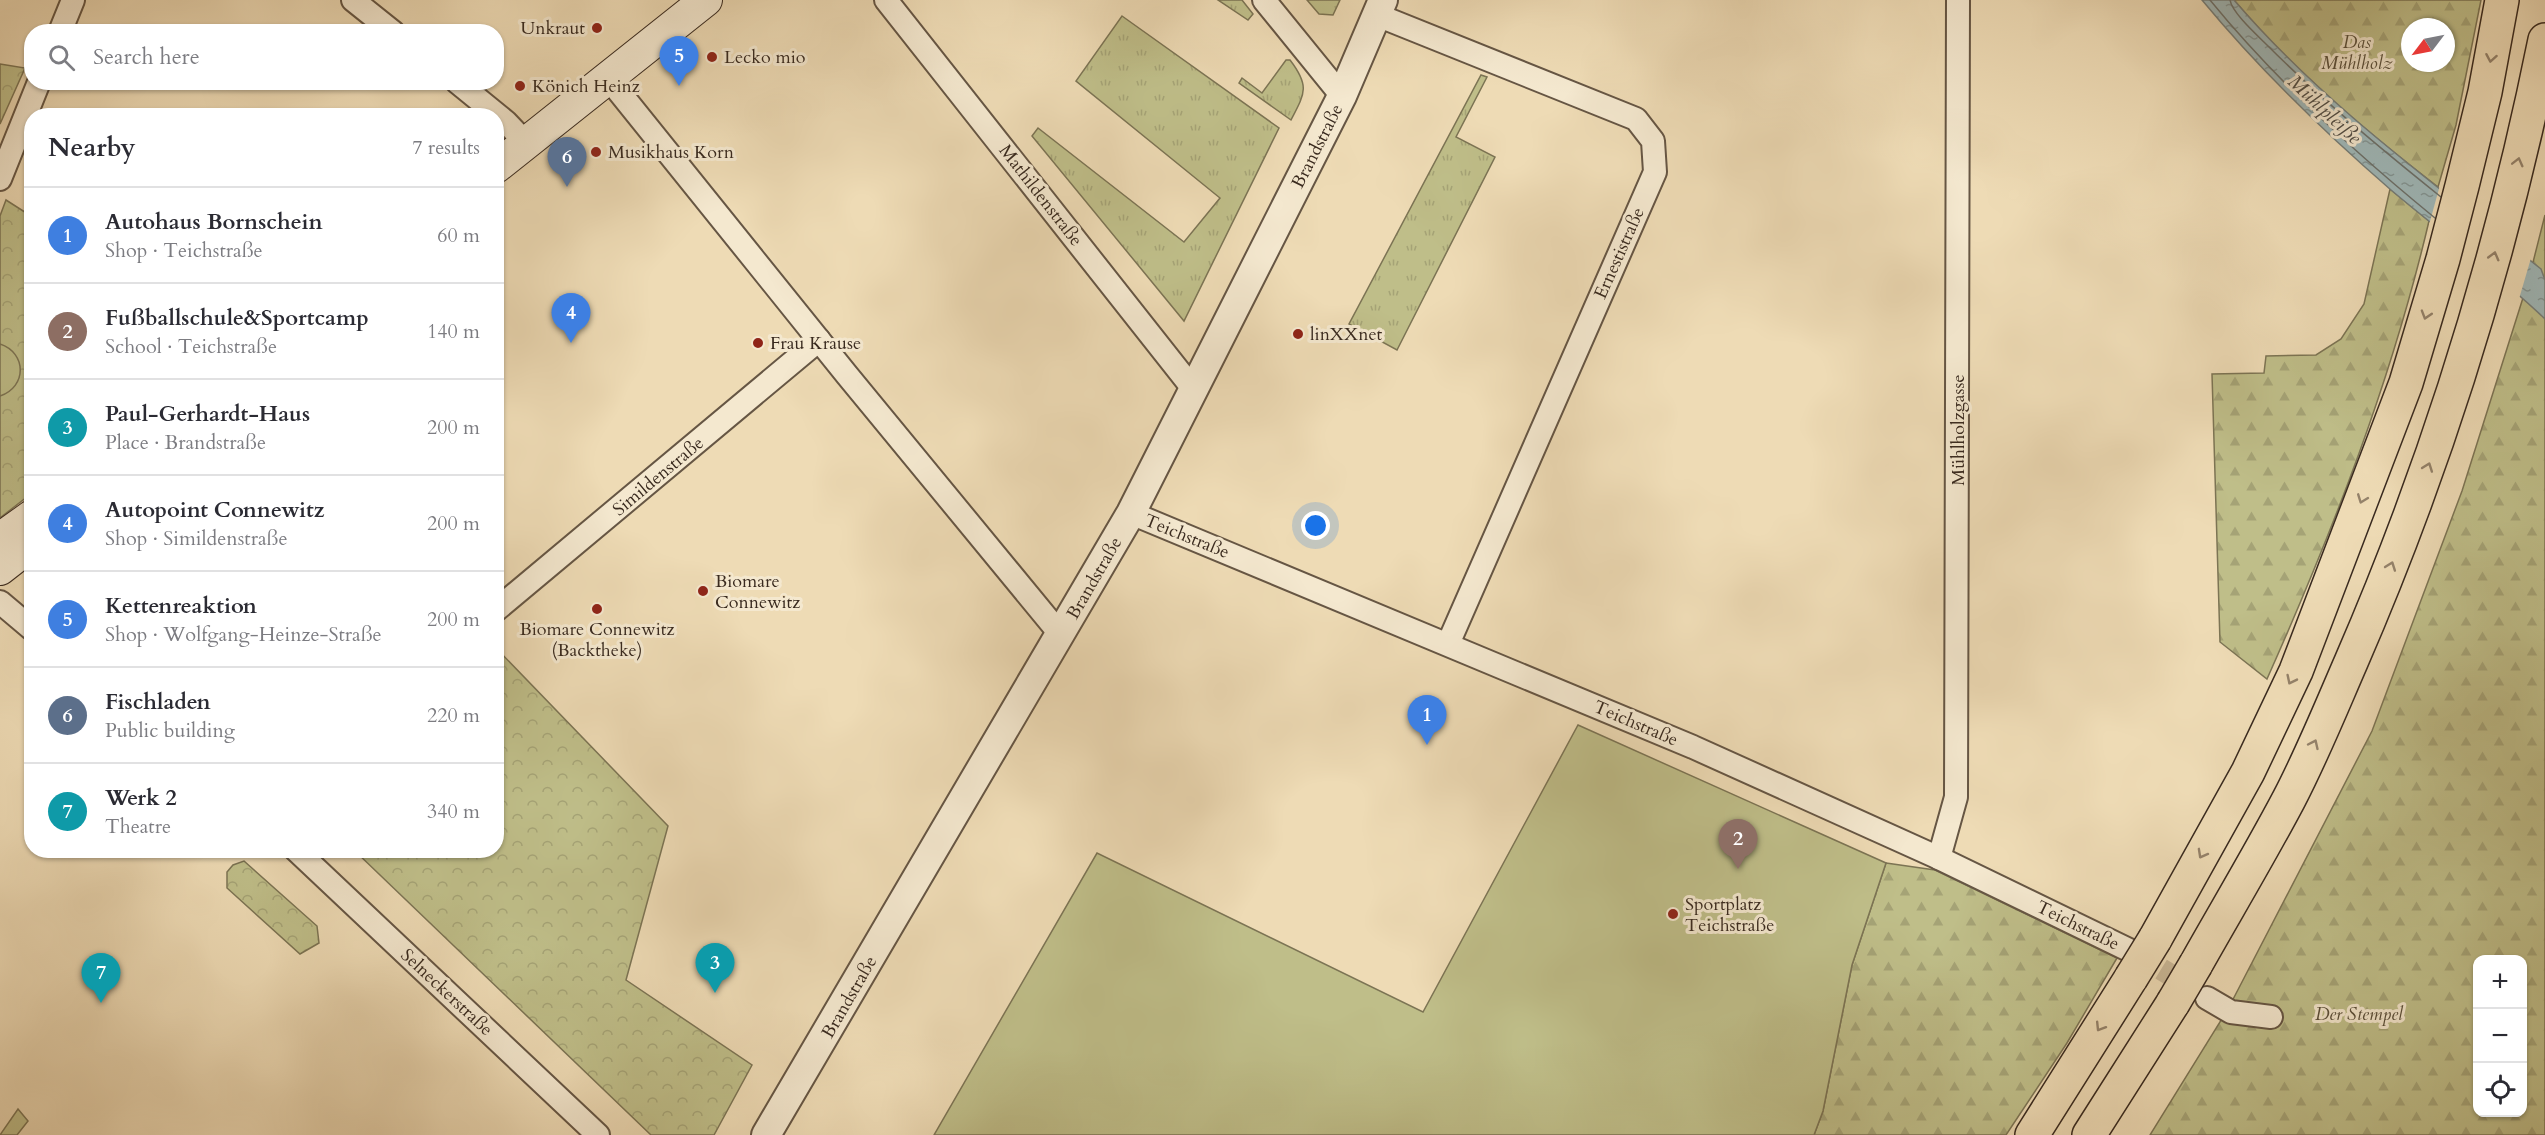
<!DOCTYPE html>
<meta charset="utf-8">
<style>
body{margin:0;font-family:Cardo,serif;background:#f2f2f3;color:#2b2b33}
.controls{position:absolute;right:18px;bottom:18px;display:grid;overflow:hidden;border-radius:12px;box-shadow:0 2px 4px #0004}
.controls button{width:54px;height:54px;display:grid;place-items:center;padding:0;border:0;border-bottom:2px solid #e1e1e2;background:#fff;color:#2b2b33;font:30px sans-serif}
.compass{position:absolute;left:2401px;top:18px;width:54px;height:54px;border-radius:50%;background:#fff;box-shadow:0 2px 4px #0004;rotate:238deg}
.you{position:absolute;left:1316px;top:526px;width:21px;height:21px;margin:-15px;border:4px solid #fff;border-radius:50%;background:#1a73e8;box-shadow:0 0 0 9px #1a73e833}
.badge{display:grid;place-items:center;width:39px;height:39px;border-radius:50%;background:#8f2418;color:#fff;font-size:20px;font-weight:700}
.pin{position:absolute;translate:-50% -50px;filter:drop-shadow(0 2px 3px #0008)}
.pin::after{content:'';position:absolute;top:32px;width:21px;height:18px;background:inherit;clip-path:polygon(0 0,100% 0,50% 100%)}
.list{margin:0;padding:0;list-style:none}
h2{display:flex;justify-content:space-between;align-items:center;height:78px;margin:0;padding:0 24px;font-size:26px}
h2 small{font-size:20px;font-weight:400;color:#7c7c81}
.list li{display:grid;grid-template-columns:39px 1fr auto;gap:18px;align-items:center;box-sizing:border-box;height:96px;padding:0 24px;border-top:2px solid #e1e1e2}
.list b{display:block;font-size:22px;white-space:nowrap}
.list p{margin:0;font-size:20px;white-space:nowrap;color:#7c7c81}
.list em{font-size:20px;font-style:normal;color:#7c7c81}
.icon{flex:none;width:33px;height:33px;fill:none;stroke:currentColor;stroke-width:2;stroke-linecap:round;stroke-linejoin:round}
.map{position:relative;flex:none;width:2545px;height:1135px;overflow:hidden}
.search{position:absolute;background:#fff;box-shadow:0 2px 4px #0004;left:24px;top:24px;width:480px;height:66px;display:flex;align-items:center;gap:15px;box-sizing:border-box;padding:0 21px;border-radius:24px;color:#7c7c81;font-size:22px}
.panel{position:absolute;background:#fff;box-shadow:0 2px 4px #0004;left:24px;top:108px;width:480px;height:750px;border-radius:24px}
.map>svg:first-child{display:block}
.grass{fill:url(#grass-tufts);stroke:#7c7454;stroke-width:1.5}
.forest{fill:url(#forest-firs);stroke:#7c7454;stroke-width:1.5;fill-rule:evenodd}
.park{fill:url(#park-crowns);stroke:#7c7454;stroke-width:1.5}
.pitch{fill:#bfbe89;stroke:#7c7454;stroke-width:1.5}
.water{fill:url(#water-ripples);stroke:#767f7b;stroke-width:1.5}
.pier{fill:#eedbb5}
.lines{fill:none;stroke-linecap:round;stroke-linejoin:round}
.shore{stroke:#6c716c;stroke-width:1.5}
.minor-tunnel{stroke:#cab897;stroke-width:22;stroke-dasharray:22 11;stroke-linecap:butt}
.minor-casing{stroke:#665644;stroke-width:26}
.tertiary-casing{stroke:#665644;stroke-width:32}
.secondary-casing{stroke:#392a1f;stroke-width:34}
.trunk-casing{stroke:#392a1f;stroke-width:36}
.minor{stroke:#f4e8cf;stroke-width:22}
.tertiary{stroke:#f4e8cf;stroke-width:28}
.secondary{stroke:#f4e8cf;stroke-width:32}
.trunk{stroke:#eedbb5;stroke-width:33}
.trunk-bridge-casing{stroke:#392a1f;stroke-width:36;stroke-linecap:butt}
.trunk-bridge{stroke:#eedbb5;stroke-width:33}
.oneway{stroke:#94826a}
.poi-dot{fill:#8f2418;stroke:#f4e8cf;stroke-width:2}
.labels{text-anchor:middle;stroke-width:6;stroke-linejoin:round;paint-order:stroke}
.poi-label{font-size:18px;fill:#392a1f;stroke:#f4e8cf;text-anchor:start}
.park-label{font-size:18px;font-style:italic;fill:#5a4f3a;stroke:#f4e8cf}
.street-label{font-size:18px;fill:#392a1f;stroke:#f4e8cf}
.water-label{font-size:20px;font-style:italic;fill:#524e46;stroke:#f4e8cf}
</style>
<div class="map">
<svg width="2545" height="1135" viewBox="0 0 2545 1135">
<defs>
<pattern id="grass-tufts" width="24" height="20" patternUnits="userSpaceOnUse" patternTransform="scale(1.5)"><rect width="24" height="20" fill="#bfbe89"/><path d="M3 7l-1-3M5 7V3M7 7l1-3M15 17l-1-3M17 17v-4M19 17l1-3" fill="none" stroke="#a5a376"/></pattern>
<pattern id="forest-firs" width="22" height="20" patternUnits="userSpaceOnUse" patternTransform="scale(1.5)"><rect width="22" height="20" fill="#bfbe89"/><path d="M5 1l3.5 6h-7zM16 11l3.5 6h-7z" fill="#a5a376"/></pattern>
<pattern id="park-crowns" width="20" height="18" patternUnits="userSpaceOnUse" patternTransform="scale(1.5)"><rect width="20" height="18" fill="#bfbe89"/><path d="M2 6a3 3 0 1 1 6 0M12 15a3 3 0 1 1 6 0" fill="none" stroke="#a5a376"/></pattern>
<pattern id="water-ripples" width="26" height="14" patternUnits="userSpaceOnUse" patternTransform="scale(1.5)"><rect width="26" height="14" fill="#9fb8b9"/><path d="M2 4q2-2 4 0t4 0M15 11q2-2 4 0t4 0" fill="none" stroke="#839696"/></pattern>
</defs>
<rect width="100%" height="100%" fill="#eedbb5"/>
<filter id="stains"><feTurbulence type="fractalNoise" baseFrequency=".00333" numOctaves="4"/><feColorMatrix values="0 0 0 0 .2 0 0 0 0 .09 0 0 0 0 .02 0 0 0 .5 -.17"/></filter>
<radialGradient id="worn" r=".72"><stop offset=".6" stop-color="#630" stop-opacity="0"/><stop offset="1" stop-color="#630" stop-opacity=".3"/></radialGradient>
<!-- grass -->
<g class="grass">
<path d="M1218 0H1242L1253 14 1248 20Z"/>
<path d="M1307 0H1340L1333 15 1319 14Z"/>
<path d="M1122 16 1279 128 1184 321 1032 136 1038 128 1184 242 1220 198 1076 81Z"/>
<path d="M1286 60H1290C1310 86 1305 93 1291 120L1239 83 1242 78 1262 93Z"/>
<path d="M1481 75 1487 77 1456 137 1495 157 1397 350 1349 324Z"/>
<path d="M18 1109 28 1121 17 1135H0Z"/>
</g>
<!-- forest -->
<g class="forest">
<path d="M2234 0H2481L2456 125 2438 187C2365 131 2294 71 2234 0ZM2410 27H2446V63H2410Z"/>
<path d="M2390 189 2429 221C2392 379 2333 531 2267 679L2220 642 2212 374 2264 373 2266 356 2316 355 2341 339 2364 304Z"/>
<path d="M2545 215V1135H2150L2228 1009 2372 731 2462 491 2528 282ZM2478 960H2522V1112H2478Z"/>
<path d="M1886 863 1935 870 2117 958 2067 1043 2006 1135H1814L1823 1111 1852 965Z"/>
</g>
<!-- park -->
<g class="park">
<path d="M0 64 25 68 0 124Z"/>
<path d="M6 200 31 216 32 493 0 518V216Z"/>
<path d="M497 649 668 826 626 980 752 1065 714 1135H651L355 851 496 850Z"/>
<path d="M244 861 317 926 319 943 300 954 227 888V872L233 865Z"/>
</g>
<!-- pitch -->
<g class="pitch">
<path d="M0 344C27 353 27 387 0 396Z"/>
<path d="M1578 725 1886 863 1852 965 1823 1111 1814 1135H934L1097 853 1423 1012Z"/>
</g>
<!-- water -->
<path class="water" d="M2202 0H2234C2323 104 2435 184 2541 269L2545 280V319C2497 273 2442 233 2391 190 2324 132 2259 69 2202 0Z"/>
<!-- pier -->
<path class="pier" d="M2440 185 2531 258 2519 299 2429 225Z"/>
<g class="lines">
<!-- shore -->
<g class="shore">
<path d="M2210 0C2276 81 2354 152 2435 218"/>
<path d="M2230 0C2232 13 2258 36 2268 46 2322 100 2380 148 2441 197"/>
</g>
<!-- minor-tunnel -->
<path class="minor-tunnel" d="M2133 952 2195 990"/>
<defs>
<g id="minor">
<path d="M353 0 393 32"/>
<path d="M886 0 1194 390"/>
<path d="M1264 0 1342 96"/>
<path d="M1377 15 1636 119 1653 141 1655 172 1448 644"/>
<path d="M60 32 73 0"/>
<path d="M608 78 847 375 1061 635"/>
<path d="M457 82 506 122 526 143"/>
<path d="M0 179 39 82"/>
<path d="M1131 513 1693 747 1939 858 2133 952"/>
<path d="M0 602 32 629"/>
<path d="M496 610 819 340"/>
<path d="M296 850 598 1135"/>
<path d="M1939 858 1956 797 1958 0"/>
<path d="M2207 998 2231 1012 2271 1017"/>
</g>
<path id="tertiary" d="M766 1135 1131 513 1342 96 1383 0"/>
<g id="secondary">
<path d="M496 167 706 0"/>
<path d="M0 539 32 516"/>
<path d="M0 569 32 544"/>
</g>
<g id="trunk">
<path d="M2155 939 2248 772 2296 671 2406 383 2443 259 2462 186 2485 92 2502 0"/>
<path d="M2196 964C2227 909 2260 854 2289 799 2312 755 2331 708 2351 662 2438 462 2502 254 2545 40"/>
<path d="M2032 1135 2131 978"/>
<path d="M2089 1135 2173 1003"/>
</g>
</defs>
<!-- minor casing -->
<use href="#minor" class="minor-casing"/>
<!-- tertiary casing -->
<use href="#tertiary" class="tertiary-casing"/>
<!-- secondary casing -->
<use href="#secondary" class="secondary-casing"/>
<!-- trunk casing -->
<use href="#trunk" class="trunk-casing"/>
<!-- minor -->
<use href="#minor" class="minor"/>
<!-- tertiary -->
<use href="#tertiary" class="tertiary"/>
<!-- secondary -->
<use href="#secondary" class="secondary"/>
<!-- trunk -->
<use href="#trunk" class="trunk"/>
<defs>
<g id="trunk-bridge">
<path d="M2131 978 2155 939"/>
<path d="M2173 1003 2196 964"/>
</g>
</defs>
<!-- trunk-bridge casing -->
<use href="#trunk-bridge" class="trunk-bridge-casing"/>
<!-- trunk-bridge -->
<use href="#trunk-bridge" class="trunk-bridge"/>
</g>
<!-- one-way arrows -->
<defs><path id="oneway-chevron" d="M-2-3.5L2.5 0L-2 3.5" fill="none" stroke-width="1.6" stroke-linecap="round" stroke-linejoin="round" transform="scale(1.5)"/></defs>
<g class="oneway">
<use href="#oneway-chevron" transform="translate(2491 58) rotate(100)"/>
<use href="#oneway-chevron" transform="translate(2518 162) rotate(-76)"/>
<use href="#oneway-chevron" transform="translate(2494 256) rotate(-75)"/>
<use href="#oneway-chevron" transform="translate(2426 315) rotate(107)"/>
<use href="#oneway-chevron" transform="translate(2428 467) rotate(-70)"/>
<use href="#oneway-chevron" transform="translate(2362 499) rotate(111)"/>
<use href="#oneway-chevron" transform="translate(2391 566) rotate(-70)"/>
<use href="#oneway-chevron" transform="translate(2291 680) rotate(116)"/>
<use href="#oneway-chevron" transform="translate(2314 744) rotate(-65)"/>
<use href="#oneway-chevron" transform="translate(2202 854) rotate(119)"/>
<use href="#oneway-chevron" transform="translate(2100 1027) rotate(122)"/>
</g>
<!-- markers -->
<g class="poi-dot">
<circle cx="597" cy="28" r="6"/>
<circle cx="712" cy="57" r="6"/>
<circle cx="520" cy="86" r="6"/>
<circle cx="596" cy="152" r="6"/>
<circle cx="1298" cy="334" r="6"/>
<circle cx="758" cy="343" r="6"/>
<circle cx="703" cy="591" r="6"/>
<circle cx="597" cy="609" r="6"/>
<circle cx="1673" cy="914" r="6"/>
</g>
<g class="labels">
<!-- poi labels -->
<g class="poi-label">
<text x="585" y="34" text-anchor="end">Unkraut</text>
<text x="724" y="63">Lecko mio</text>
<text x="532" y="92">Könich Heinz</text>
<text x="608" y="158">Musikhaus Korn</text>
<text x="1310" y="340">linXXnet</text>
<text x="770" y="349">Frau Krause</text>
<text x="715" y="587">Biomare<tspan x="715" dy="21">Connewitz</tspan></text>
<text x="597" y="635" text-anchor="middle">Biomare Connewitz<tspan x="597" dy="21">(Backtheke)</tspan></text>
<text x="1685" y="910">Sportplatz<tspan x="1685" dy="21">Teichstraße</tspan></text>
</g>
<!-- park labels -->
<g class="park-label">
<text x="2357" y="48">Das<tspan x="2357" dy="21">Mühlholz</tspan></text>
<text x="2359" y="1020">Der Stempel</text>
</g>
<!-- street labels -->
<g class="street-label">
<text transform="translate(1317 146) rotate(-63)" y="6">Brandstraße</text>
<text transform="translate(1041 195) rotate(52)" y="6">Mathildenstraße</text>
<text transform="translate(1619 253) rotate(-66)" y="6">Ernestistraße</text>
<text transform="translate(1958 430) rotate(-90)" y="6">Mühlholzgasse</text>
<text transform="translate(658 476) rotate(-40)" y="6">Simildenstraße</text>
<text transform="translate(1187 536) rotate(22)" y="6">Teichstraße</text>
<text transform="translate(1094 578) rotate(-60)" y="6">Brandstraße</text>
<text transform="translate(1636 723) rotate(23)" y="6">Teichstraße</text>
<text transform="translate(2078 925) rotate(26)" y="6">Teichstraße</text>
<text transform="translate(447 992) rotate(43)" y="6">Selneckerstraße</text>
<text transform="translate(849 997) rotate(-60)" y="6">Brandstraße</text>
</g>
<!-- water labels -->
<g class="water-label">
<text transform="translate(2325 109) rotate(43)" y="7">Mühlpleiße</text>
</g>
</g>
<rect width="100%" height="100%" filter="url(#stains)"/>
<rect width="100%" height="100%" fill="url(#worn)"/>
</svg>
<div class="controls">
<button>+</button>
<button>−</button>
<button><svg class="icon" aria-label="locate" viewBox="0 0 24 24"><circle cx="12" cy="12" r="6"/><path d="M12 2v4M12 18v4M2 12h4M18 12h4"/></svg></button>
</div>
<svg class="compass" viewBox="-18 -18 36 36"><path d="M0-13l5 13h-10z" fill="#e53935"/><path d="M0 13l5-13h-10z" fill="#7c7c81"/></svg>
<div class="you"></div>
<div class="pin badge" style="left:1427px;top:745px;background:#3f7fe0">1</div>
<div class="pin badge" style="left:1738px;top:869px;background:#8d6e63">2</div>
<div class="pin badge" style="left:715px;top:993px;background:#0f9aa8">3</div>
<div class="pin badge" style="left:571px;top:343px;background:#3f7fe0">4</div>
<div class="pin badge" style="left:679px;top:86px;background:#3f7fe0">5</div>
<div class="pin badge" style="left:567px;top:187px;background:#5c6f8a">6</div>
<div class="pin badge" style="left:101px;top:1003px;background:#0f9aa8">7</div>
<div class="search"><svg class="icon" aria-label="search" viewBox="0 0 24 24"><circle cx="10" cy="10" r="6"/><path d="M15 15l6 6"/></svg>Search here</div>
<section class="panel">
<h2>Nearby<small>7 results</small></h2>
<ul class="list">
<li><span class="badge" style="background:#3f7fe0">1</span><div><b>Autohaus Bornschein</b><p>Shop · Teichstraße</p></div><em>60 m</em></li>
<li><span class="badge" style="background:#8d6e63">2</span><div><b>Fußballschule&amp;Sportcamp</b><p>School · Teichstraße</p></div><em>140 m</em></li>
<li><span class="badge" style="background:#0f9aa8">3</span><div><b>Paul-Gerhardt-Haus</b><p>Place · Brandstraße</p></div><em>200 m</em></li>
<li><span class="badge" style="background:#3f7fe0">4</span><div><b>Autopoint Connewitz</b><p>Shop · Simildenstraße</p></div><em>200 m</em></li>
<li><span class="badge" style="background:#3f7fe0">5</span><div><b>Kettenreaktion</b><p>Shop · Wolfgang-Heinze-Straße</p></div><em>200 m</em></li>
<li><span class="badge" style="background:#5c6f8a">6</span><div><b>Fischladen</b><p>Public building</p></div><em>220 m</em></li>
<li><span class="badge" style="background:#0f9aa8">7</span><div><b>Werk 2</b><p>Theatre</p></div><em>340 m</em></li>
</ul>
</section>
</div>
